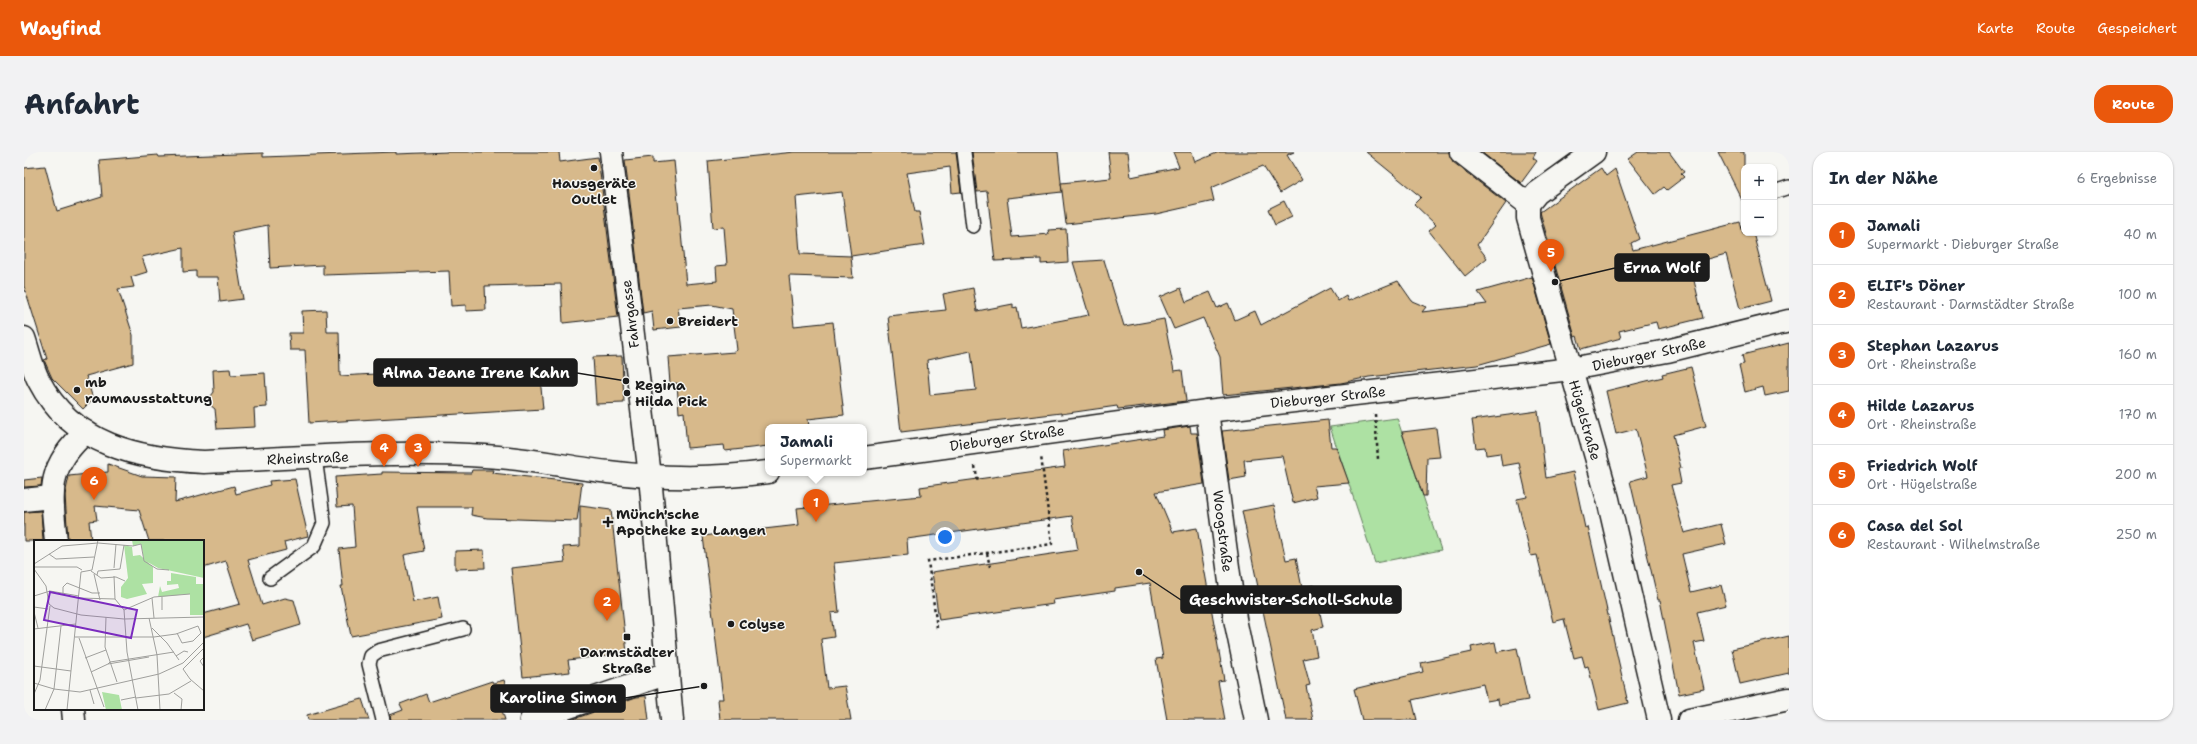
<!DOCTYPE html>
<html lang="de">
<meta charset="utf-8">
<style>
body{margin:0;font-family:"Shantell Sans",sans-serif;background:#f2f2f3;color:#1f2937}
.controls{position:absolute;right:12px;top:12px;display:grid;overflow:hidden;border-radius:8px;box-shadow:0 1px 3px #0004}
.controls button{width:36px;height:36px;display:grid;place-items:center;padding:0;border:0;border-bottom:1px solid #e0e1e3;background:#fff;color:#1f2937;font:20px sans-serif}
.you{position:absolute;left:921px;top:385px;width:14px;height:14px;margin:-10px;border:3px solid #fff;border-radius:50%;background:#1a73e8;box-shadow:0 0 0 6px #1a73e833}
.badge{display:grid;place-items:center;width:26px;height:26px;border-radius:50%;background:#ea580c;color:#fff;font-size:13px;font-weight:700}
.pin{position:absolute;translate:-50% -33px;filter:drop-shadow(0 1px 2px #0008)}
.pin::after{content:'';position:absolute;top:21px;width:14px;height:12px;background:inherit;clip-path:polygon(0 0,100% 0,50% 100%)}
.popup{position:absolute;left:741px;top:272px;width:102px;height:52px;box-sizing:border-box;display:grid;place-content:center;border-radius:8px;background:#fff;filter:drop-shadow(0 1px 3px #0005);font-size:13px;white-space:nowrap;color:#747a83}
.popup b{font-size:15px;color:#1f2937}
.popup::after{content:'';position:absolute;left:50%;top:100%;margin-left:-8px;border:8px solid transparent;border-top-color:#fff}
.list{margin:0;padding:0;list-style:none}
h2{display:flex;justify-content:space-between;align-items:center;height:52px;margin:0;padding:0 16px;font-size:17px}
h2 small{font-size:13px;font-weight:400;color:#747a83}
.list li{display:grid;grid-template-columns:26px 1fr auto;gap:12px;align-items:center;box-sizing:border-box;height:60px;padding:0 16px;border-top:1px solid #e0e1e3}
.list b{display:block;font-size:15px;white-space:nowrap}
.list p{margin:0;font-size:13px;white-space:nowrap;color:#747a83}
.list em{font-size:13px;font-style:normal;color:#747a83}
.map{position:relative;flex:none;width:1765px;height:568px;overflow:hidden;border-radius:16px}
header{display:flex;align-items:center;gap:24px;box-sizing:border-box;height:56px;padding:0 20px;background:#ea580c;color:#fff}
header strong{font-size:19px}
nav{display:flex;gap:22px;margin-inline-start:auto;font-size:14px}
.intro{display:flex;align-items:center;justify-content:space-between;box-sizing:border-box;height:96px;padding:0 24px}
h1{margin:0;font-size:28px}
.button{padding:10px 18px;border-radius:16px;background:#ea580c;color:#fff;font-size:14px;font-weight:700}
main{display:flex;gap:24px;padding:0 24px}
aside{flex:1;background:#fff;border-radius:16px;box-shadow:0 1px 3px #0004}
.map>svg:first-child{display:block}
.green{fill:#ade1a3;stroke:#647e60}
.building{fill:#d7b98b;stroke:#1c1c1c;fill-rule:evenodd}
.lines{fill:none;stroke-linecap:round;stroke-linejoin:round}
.service-casing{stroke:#1c1c1c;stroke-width:16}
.minor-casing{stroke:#1c1c1c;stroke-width:25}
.tertiary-casing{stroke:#1c1c1c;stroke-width:25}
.secondary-casing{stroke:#1c1c1c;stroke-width:25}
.path{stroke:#1c1c1c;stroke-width:2.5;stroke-dasharray:3 3;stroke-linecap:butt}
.service{stroke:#f6f6f2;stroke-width:13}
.minor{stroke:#f6f6f2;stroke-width:22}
.tertiary{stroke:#f6f6f2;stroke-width:22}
.secondary{stroke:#f6f6f2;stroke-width:22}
.poi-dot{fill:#1c1c1c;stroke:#f6f6f2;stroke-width:1.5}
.labels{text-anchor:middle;stroke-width:3;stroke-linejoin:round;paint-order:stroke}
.poi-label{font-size:14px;font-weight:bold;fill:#1c1c1c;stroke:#f6f6f2;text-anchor:start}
.street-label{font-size:14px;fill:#1c1c1c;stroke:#f6f6f2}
.inset-road{fill:none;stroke:#9f9f9c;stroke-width:1}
.view{fill:#7b2cbf;fill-opacity:0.15;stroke:#7b2cbf;stroke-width:2}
.inset-edge{fill:none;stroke:#1c1c1c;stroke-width:2}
.leader{fill:none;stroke:#1c1c1c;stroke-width:1.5}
.callout-dot{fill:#1c1c1c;stroke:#f6f6f2;stroke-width:1.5}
.callout{fill:#1c1c1c;stroke:#1c1c1c;stroke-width:1.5}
.callout-label{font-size:15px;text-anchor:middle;font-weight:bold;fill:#fff}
</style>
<header>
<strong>Wayfind</strong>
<nav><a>Karte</a><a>Route</a><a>Gespeichert</a></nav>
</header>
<div class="intro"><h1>Anfahrt</h1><a class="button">Route</a></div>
<main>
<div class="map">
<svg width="1765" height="568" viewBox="0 0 1765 568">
<rect width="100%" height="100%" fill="#f6f6f2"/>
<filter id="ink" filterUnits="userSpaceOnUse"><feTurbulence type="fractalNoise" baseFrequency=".025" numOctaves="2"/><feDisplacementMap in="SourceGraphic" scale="8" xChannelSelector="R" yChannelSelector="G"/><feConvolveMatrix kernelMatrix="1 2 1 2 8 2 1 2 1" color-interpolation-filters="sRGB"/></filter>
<g filter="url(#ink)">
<!-- green -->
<path class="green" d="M1373 266 1417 398 1351 411 1306 275Z"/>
<!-- building -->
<g class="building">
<path d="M372 0V2L424 0H535L536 10 574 5 594 165 539 171 537 132 461 134 462 158 442 159V153L427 154 425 119 299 123V113L246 116 244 73 208 80 219 147 196 150 194 125H172V119L159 120V96L118 105 123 120 107 125 110 135 94 137 109 183V211L62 224 69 247 59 257 28 226 20 208 23 207 0 134V16L21 14 33 59 78 45 75 8 134 3 135 5 239 1V5Z"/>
<path d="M771 0H932L937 40 928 41 926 15 883 21 891 60H895L901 93 827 104 829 126 765 124 770 174 809 170 820 263 784 267 785 275H744V294L701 299 700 293 663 296 660 260 655 261 653 231 646 232 644 205 711 200 713 198 708 157 688 153 654 156 657 175 630 178 628 159 619 161 601 8 629 5V11L650 9 662 132 693 129 692 114 703 113 700 75 689 76 684 9ZM818 40 827 104 776 102 772 45Z"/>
<path d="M948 0H1034L1038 40 983 46 988 85 1025 82 1024 78 1042 77 1044 110 1017 112V107L971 109 963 39 953 40Z"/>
<path d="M1084 0H1104L1107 25 1155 15 1149 0H1168L1171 10 1195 0H1270L1263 3 1278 28 1256 41 1239 14 1187 36 1190 49 1132 62 1042 72 1037 31 1087 26Z"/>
<path d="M1342 0H1425L1429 10 1482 51 1453 93 1463 106 1441 124 1405 79 1412 73 1390 52 1397 45Z"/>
<path d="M1457 0H1512L1509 6 1513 9 1497 31Z"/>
<path d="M1614 0H1645L1660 20 1657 22 1660 25 1643 38 1640 35 1631 42 1604 7Z"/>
<path d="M1694 0H1720V52Z"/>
<path d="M1577 16 1582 24 1591 17 1615 87 1607 91 1609 98 1716 70 1719 81H1729L1747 149 1716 157 1702 102 1666 112 1679 166 1634 177 1632 170 1595 179 1597 186 1557 197 1553 184 1551 185 1516 60Z"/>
<path d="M1260 49 1268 65 1251 73 1244 57Z"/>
<path d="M1080 108 1100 174 1140 167 1150 219 1158 218 1162 249 1094 257 1093 254 1037 262V261L877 280 864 164 922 158 919 142 949 136 953 159 989 152V156L993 155 997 176 1065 163 1049 110ZM947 199 952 238 906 243 903 208Z"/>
<path d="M1508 125 1527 192 1453 213 1345 225 1317 231 1199 243 1196 205 1179 166 1150 177 1136 145 1157 136 1162 150 1186 140 1193 156 1204 151 1211 168 1231 159 1237 173 1306 136 1314 149 1322 144 1324 149 1374 129 1388 149 1402 155 1398 160 1463 152 1454 140Z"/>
<path d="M302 158 303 180H315L316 224 352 222V217L475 210 476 223 503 221 504 225H516L519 257 285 271 281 198H266L265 181H279L278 159Z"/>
<path d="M1765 191V239L1741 244 1739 235 1721 240 1715 213 1720 212 1718 203Z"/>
<path d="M598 204 600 251 572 252 569 205Z"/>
<path d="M1667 215 1682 274 1649 283 1657 316H1654L1657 331 1647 333 1660 381 1697 372 1702 392 1658 402 1667 440 1697 433 1702 453 1673 460 1680 489 1670 491 1680 537 1655 542 1636 448H1634L1606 329 1624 324 1612 277 1592 282 1582 239 1639 225 1638 222Z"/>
<path d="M206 217 207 223 241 221 243 255 230 256 231 275 193 277 191 257 186 253 187 244 190 240 189 218Z"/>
<path d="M1514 259 1522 326 1549 320 1561 376 1564 375 1604 551 1575 558 1564 514 1561 515 1558 504 1550 506 1540 467 1529 470 1513 403 1507 404 1493 347 1503 345 1495 311 1478 314 1476 301 1462 303 1461 295 1452 296 1448 268Z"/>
<path d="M1304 268 1307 295H1312L1325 331 1290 334 1293 345 1269 351 1258 304 1220 308 1222 325 1205 328 1198 279Z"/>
<path d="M1166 274 1167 281H1173L1180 332 1132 340 1149 380 1173 376 1200 528 1194 529 1201 568H1143L1132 507 1139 506 1126 431 1091 436V439L1029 448 1030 452 915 468 908 420 1054 398 1048 364 883 387 884 403 810 411 815 460 807 461 810 485 797 487 803 536 821 534 827 568H696L694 547H699L679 384 775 373 773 356 897 344 896 335 1041 315 1039 299 1139 284 1138 278Z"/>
<path d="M1412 276 1416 305 1403 306 1402 344H1399L1378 280Z"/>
<path d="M84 312 118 324 152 325 151 350 210 334 212 342 246 333 245 329 271 327 284 384 260 390 262 398 224 408 238 453 261 446 270 448 277 473 228 488 222 472 179 485V462L216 452 202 409 179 416V389H125L115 358 71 354 73 368 65 369 67 389H44L41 343 45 324 84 320Z"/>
<path d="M448 318H469L468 321 558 331 553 369 463 366 447 363 448 355H393L400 399 380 403 389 450 414 445 418 467 327 484 317 434H319L315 397 331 395 328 354 313 355 311 325 358 322V320L447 321Z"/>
<path d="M18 326 17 334 0 335V328Z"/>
<path d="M1250 353 1262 408 1272 406 1278 436 1290 433 1299 475 1288 478 1293 504 1279 507 1286 533 1282 534 1289 568H1262L1218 359Z"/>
<path d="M556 354 587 358 603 501 544 508 546 520 499 525 487 416 541 410 539 395 556 394Z"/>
<path d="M17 359 19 389H0V360Z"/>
<path d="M460 398 461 416 431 417V399Z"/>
<path d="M1765 484V521L1716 532 1708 497Z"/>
<path d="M1471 490 1473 500 1493 496 1504 548 1475 553 1474 547 1463 549 1459 532 1388 548 1393 568H1338L1330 537 1399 520 1397 511 1448 500 1447 495Z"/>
<path d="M480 528 486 548 476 552 481 568H367L366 563 379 558 376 552 402 542 405 550 468 529 469 531Z"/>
<path d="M622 544 625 568H547L612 545Z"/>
<path d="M338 547 345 568H284L283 563Z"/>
</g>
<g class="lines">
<defs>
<g id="service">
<path d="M940 0 949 74"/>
<path d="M1750 40 1765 35"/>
<path d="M246 426 290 394 300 371 291 306"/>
<path d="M359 568 345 512 347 504 354 499 439 477"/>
</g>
<g id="minor">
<path d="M1437 0 1504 52V66L1584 347 1635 568"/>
<path d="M1504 52 1513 41 1570 0"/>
<path d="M1183 259 1211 467 1232 568"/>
<path d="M0 348 27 345"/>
<path d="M32 389C27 340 22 315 62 280"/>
<path d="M49 557 50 568"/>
<path d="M507 568 644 521"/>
<path d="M1665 568 1765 547"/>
</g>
<g id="tertiary">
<path d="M0 186C5 200 8 216 15 229 48 293 115 307 180 310 273 306 368 298 461 304 502 306 543 315 584 320 638 327 690 327 744 320"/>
<path d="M840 306 1183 259 1547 217 1643 199 1765 169"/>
</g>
<path id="secondary" d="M587 0 626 324 648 568"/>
</defs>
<!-- service casing -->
<use href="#service" class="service-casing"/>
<!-- minor casing -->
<use href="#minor" class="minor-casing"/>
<!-- tertiary casing -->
<use href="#tertiary" class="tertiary-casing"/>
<!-- secondary casing -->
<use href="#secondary" class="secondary-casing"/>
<!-- path -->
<g class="path">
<path d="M1351 262 1354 307"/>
<path d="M951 314 954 331"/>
<path d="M963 401 966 415"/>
<path d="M913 476 904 409 1028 392 1017 304"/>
</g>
<!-- service -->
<use href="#service" class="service"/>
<!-- minor -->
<use href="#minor" class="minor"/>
<!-- tertiary -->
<use href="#tertiary" class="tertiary"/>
<!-- secondary -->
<use href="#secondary" class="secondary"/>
</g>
</g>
<!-- markers -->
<g class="poi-dot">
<circle cx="570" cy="16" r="4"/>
<circle cx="646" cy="169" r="4"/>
<circle cx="53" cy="238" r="4"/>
<circle cx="603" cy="241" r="4"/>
<path d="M582 364h4v4h4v4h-4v4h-4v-4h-4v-4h4z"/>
<circle cx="707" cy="472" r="4"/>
<rect x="599" y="481" width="8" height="8" rx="2"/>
</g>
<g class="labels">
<!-- poi labels -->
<g class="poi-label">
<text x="570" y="36" text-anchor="middle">Hausgeräte<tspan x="570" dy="16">Outlet</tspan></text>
<text x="654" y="174">Breidert</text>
<text x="61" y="235">mb<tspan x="61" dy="16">raumausstattung</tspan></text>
<text x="611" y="238">Regina<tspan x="611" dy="16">Hilda Pick</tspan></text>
<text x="592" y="367">Münch'sche<tspan x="592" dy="16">Apotheke zu Langen</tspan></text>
<text x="715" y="477">Colyse</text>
<text x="603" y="505" text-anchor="middle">Darmstädter<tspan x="603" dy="16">Straße</tspan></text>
</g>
<!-- street labels -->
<g class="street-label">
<text transform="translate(606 162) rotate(-97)" y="5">Fahrgasse</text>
<text transform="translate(1625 202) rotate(-12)" y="5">Dieburger Straße</text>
<text transform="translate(1304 245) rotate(-6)" y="5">Dieburger Straße</text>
<text transform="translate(1561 268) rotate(74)" y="5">Hügelstraße</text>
<text transform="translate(983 286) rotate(-8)" y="5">Dieburger Straße</text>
<text transform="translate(284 306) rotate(-2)" y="5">Rheinstraße</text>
<text transform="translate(1199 379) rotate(83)" y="5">Woogstraße</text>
</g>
</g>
<!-- overview -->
<g transform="translate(10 388)">
<rect width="170" height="170" fill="#f6f6f2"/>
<path d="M98 0H170V38L124 28 110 20 107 4 99 6ZM90 5 98 7 99 16 106 15 119 27V43L108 44 113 54 93 59 87 57V47L94 38ZM137 33 162 37V44H170V75H156V54L124 57 126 46 128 52 145 48 144 44 133 45V41H137ZM68 152 85 155 88 170H72Z" fill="#ade1a3"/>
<path class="inset-road" d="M15 14 22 19 60 17M0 24 28 6 64 3 99 6 107 4 110 21 123 29 135 30M0 27H43L48 30M80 28 82 4M0 29 12 46 15 64 20 68 47 75 90 79 170 77M57 31 67 38 82 37 91 41M60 34 66 60M63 35 64 31 86 29 90 5M80 36 81 59M29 54V47L33 43 58 53H66M0 56 16 51 45 56M128 57V70M45 58 81 59M118 58 120 78M81 59 90 70 93 112 104 170M0 67 14 69M90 70 120 57 156 54M0 72 4 88M72 77 71 107 83 142M115 78 123 115 126 170M118 88 133 103 145 120M0 89 42 84M41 97H120L142 94 164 86 167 93 159 101 148 103 143 93M45 98 70 167M170 108 149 129 156 139 170 151M142 116 150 111 154 112M170 117 166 121 170 127M51 118 72 110M74 124 76 122 140 112M0 126 37 131M57 132 74 124 115 117M0 143 20 149 46 152 125 134 149 123 170 102M56 150 60 164M140 153 148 159 147 170M0 154 6 140 16 66M102 158 135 154 157 141M87 160 102 157M11 170 20 149 27 86M33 170 47 32 58 30 64 0"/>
<path class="view" d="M16 52 103 70 97 98 10 80Z"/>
<rect width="170" height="170" class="inset-edge"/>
</g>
<!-- callouts -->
<path class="leader" d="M1531 130L1591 116M602 229L553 221M1115 420L1157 448M680 534L601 546"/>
<g class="callout-dot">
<circle cx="1531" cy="130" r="4"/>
<circle cx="602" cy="229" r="4"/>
<circle cx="1115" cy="420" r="4"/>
<circle cx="680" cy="534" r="4"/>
</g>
<g class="callout">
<rect x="1591" y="102" width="94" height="27" rx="4"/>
<rect x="350" y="207" width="203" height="27" rx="4"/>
<rect x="1157" y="434" width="220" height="27" rx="4"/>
<rect x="467" y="533" width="134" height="27" rx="4"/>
</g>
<g class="callout-label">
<text x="1638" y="121">Erna Wolf</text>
<text x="452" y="226">Alma Jeane Irene Kahn</text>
<text x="1267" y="453">Geschwister-Scholl-Schule</text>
<text x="534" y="551">Karoline Simon</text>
</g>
</svg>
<div class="controls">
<button>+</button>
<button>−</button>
</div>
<div class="you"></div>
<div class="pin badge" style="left:792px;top:370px">1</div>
<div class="popup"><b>Jamali</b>Supermarkt</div>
<div class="pin badge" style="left:583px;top:469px">2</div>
<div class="pin badge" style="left:394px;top:315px">3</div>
<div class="pin badge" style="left:360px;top:315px">4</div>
<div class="pin badge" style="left:1527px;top:120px">5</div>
<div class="pin badge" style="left:70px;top:348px">6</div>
</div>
<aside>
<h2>In der Nähe<small>6 Ergebnisse</small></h2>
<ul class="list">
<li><span class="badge">1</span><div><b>Jamali</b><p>Supermarkt · Dieburger Straße</p></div><em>40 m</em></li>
<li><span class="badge">2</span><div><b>ELIF's Döner</b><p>Restaurant · Darmstädter Straße</p></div><em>100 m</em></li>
<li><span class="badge">3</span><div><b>Stephan Lazarus</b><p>Ort · Rheinstraße</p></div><em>160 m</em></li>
<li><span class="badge">4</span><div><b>Hilde Lazarus</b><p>Ort · Rheinstraße</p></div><em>170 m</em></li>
<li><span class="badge">5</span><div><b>Friedrich Wolf</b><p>Ort · Hügelstraße</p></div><em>200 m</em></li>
<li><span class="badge">6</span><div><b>Casa del Sol</b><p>Restaurant · Wilhelmstraße</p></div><em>250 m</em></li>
</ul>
</aside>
</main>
